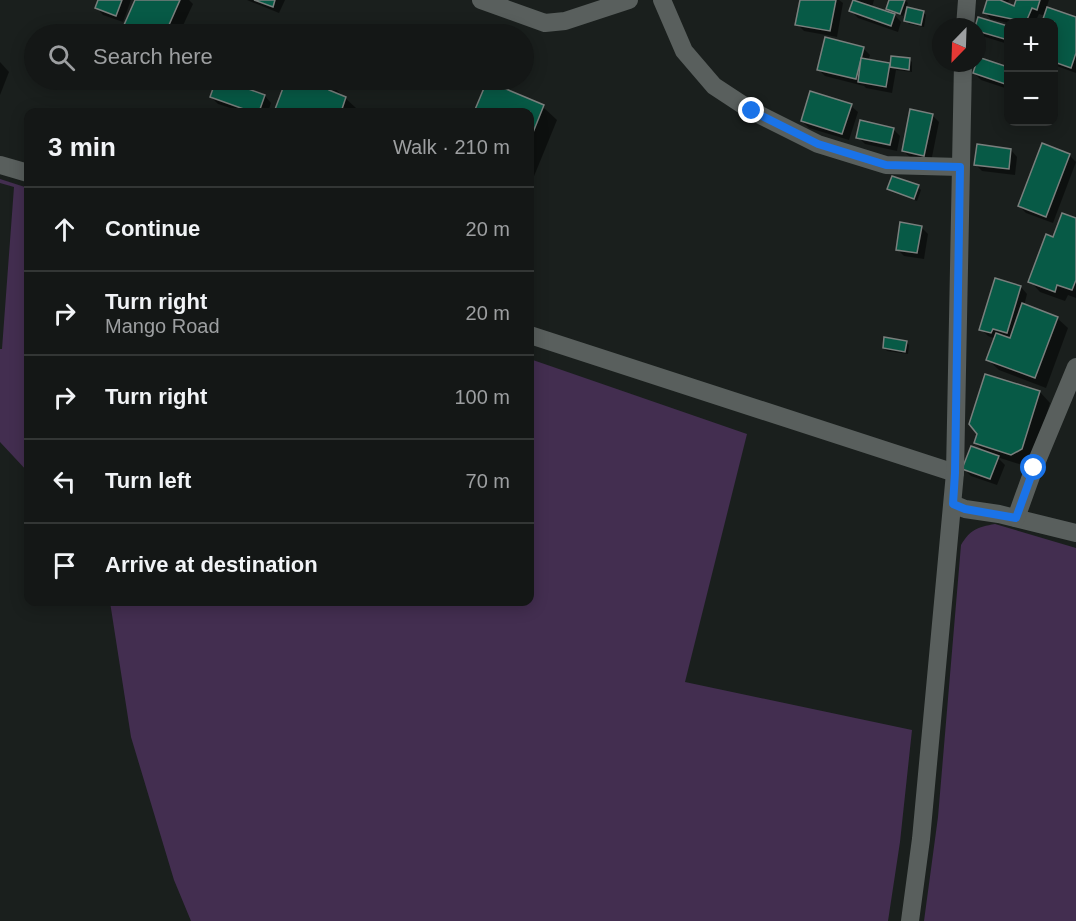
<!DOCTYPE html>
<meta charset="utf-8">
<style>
body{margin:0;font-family:Arial,sans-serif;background:#1d201f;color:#f1f3f6}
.controls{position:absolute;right:18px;top:18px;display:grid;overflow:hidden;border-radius:12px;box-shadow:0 3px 15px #0003}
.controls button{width:54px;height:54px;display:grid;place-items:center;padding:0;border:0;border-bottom:2px solid #333635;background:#141716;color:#f1f3f6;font:30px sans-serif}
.compass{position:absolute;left:932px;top:18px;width:54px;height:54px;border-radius:50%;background:#141716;box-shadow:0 3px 15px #0003;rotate:203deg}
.stop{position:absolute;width:18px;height:18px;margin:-14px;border:4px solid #1a73e8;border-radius:50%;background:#fff}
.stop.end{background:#1a73e8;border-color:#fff;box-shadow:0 2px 6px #0008}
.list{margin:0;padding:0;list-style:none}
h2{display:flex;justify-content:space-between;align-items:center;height:78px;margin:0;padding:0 24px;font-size:26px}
h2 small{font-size:20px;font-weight:400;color:#9d9fa1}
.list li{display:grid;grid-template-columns:39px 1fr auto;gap:18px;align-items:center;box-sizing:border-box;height:84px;padding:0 24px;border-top:2px solid #333635}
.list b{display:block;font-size:22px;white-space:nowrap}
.list p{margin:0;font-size:20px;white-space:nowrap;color:#9d9fa1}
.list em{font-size:20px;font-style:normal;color:#9d9fa1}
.icon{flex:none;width:33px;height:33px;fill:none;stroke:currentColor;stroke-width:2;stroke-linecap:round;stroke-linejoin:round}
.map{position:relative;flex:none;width:1076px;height:921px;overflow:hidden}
.search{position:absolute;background:#141716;box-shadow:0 3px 15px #0003;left:24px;top:24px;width:510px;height:66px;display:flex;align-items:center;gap:15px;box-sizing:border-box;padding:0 21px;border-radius:33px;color:#9d9fa1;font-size:22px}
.panel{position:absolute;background:#141716;box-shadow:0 3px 15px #0003;left:24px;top:108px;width:510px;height:498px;border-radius:12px}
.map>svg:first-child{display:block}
.green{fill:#432e50}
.shadow{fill:#0007}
.building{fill:#075a46;stroke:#797f7d;stroke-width:1.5}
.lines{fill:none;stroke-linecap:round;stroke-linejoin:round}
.minor{stroke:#595f5d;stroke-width:18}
.route{stroke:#1a73e8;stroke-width:8}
</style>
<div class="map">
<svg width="1076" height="921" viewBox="0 0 1076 921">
<rect width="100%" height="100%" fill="#1a1f1d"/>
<!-- green -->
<g class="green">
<path d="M0 179 28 188V472L0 442V349H2L14 187 0 183Z"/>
<path d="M530 359 747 434 685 682 912 730 900 842 888 921H191L174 880 131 737 110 602H530Z"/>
<path d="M995 524 1076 548V921H924L938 817 961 545C970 530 977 527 995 524Z"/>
</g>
<!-- shadow -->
<g class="shadow">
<path d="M100 0H131L123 22 103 15 97 8Z"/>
<path d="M137 0H189L193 4 179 34H122Z"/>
<path d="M247 0H285L279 13Z"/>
<path d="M802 0H839L843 3 837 37 804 31 797 24Z"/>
<path d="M858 0H874L872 7 893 15 888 9 890 0H905L908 3 903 16 892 12 901 22 898 32 858 18 851 11 861 3Z"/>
<path d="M989 0H1009L1007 5 1015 8 1017 0H1049L1046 9 1076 19V73L1054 65V22H1043L1045 16 1039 14 1035 22 1008 23 991 19 984 12Z"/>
<path d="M923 12 926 15 924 27 909 24 906 21Z"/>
<path d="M979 19 1008 28V44L982 36 976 27Z"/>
<path d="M863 48 870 55 868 61 889 64 891 66 909 59 912 62V72L896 70 892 93 866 88 864 86 825 76 818 69Z"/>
<path d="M979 59 1008 69V89L981 80 974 73Z"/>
<path d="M0 62 9 72 0 95Z"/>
<path d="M217 80 265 96 271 103 268 112H243L218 104 211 97Z"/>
<path d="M288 80 303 82 304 80H316L331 85 356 108 354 112H276Z"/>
<path d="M487 83 543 107 557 120 530 186V112H475Z"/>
<path d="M851 106 858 112 849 140 809 128 802 121Z"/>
<path d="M932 115 939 122 931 162 910 157 903 151Z"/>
<path d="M893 129 900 136 897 151 865 144 858 137Z"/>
<path d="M1043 145 1069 155 1076 162 1053 223 1026 213 1019 206Z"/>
<path d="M1011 150 1017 157 1015 175 982 171 976 165Z"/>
<path d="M918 187 921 190 917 201 892 192 889 189Z"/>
<path d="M1076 220V298L1068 295 1065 301 1040 292 1030 281 1054 239Z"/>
<path d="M921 227 928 234 924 259 904 256 897 249Z"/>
<path d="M1021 287 1027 294 1024 306 1057 318 1068 328 1046 388 999 370 988 360 996 339 988 336 981 329Z"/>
<path d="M906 342 909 345 908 354 887 351 884 348Z"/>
<path d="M1040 392 1050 403 1033 459 1022 465 997 457 1005 465 997 485 971 476 964 469 986 453 975 443 978 434Z"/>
</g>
<!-- building -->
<g class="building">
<path d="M98 0H122L116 16 95 8Z"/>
<path d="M135 0H180L165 34H120Z"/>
<path d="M254 0H275L273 7Z"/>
<path d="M800 0H836L830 31 795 25Z"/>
<path d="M853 0 895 14 891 26 849 11Z"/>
<path d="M889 0H905L900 14 886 9Z"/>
<path d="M987 0H1000L1014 6 1016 0H1040L1037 10 1032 8 1026 22 983 13Z"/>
<path d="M907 7 924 11 921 25 904 21Z"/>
<path d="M1047 7 1076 17V53L1071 68 1054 62V22H1042Z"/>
<path d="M978 17 1008 26V40L977 31V27H975Z"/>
<path d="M825 37 864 47 856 79 817 70Z"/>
<path d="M891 56 910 58 909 70 890 67Z"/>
<path d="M978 57 1008 67V85L973 73Z"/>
<path d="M861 58 890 63 886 87 858 82Z"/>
<path d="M216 80H223L265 95 259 112H252L210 97Z"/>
<path d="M286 80H320L331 84 329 90 346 97 341 112H343H274Z"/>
<path d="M487 81 544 105 530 140V112H474Z"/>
<path d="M810 91 852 104 842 134 801 121Z"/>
<path d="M910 109 933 114 924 156 902 151Z"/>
<path d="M860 120 894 128 890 145 856 138Z"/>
<path d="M1042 143 1070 154 1046 217 1018 206Z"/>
<path d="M977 144 1011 149 1009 169 974 165Z"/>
<path d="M892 176 919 185 914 199 887 189Z"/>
<path d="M1062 213 1076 218V280L1072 290 1057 285 1055 292 1028 282 1046 234 1053 237Z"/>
<path d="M900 222 922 226 917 253 896 250Z"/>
<path d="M995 278 1021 286 1007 333 993 329 991 333 979 330Z"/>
<path d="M1022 303 1058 317 1035 378 986 360 996 333 1010 338Z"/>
<path d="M884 337 907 341 905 352 883 348Z"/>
<path d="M985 374 1040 391 1022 449 1011 455 974 443 977 434 969 424Z"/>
<path d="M971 446 999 456 990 479 962 469Z"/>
</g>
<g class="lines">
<!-- minor -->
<g class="minor">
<path d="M481 0 545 23 565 21 629 0"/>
<path d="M662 0 684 51 714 86 752 111 818 144 886 165 960 167"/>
<path d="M965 27 967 0"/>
<path d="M0 165 28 173"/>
<path d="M530 335 955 473"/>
<path d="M953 504 965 509 999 514 1076 533"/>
<path d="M1016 518 1034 468 1076 367"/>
<path d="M910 921 921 839 955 473 963 63"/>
</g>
</g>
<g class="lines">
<!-- route -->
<path class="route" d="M752 111 818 144 886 165 960 167 955 473 953 504 965 509 1016 518 1034 468"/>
</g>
</svg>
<div class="controls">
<button>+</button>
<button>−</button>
</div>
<svg class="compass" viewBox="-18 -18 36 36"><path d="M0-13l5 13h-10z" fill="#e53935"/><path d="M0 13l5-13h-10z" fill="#9d9fa1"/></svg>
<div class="stop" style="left:1034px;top:468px"></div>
<div class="stop end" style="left:752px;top:111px"></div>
<div class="search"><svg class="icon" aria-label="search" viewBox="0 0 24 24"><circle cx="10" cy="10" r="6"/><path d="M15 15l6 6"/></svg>Search here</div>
<section class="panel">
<h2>3 min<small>Walk · 210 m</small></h2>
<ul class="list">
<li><svg class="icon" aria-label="ahead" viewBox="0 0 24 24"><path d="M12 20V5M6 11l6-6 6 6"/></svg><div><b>Continue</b></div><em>20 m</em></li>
<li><svg class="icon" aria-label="right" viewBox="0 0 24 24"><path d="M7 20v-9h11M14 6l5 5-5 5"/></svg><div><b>Turn right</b><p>Mango Road</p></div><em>20 m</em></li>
<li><svg class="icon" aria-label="right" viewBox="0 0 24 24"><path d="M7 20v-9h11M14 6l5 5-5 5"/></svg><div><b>Turn right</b></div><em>100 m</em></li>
<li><svg class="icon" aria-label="left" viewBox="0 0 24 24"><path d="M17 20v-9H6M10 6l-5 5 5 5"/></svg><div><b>Turn left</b></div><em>70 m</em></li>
<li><svg class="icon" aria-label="arrive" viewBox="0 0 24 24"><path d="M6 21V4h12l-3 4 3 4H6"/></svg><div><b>Arrive at destination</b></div></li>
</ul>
</section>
</div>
